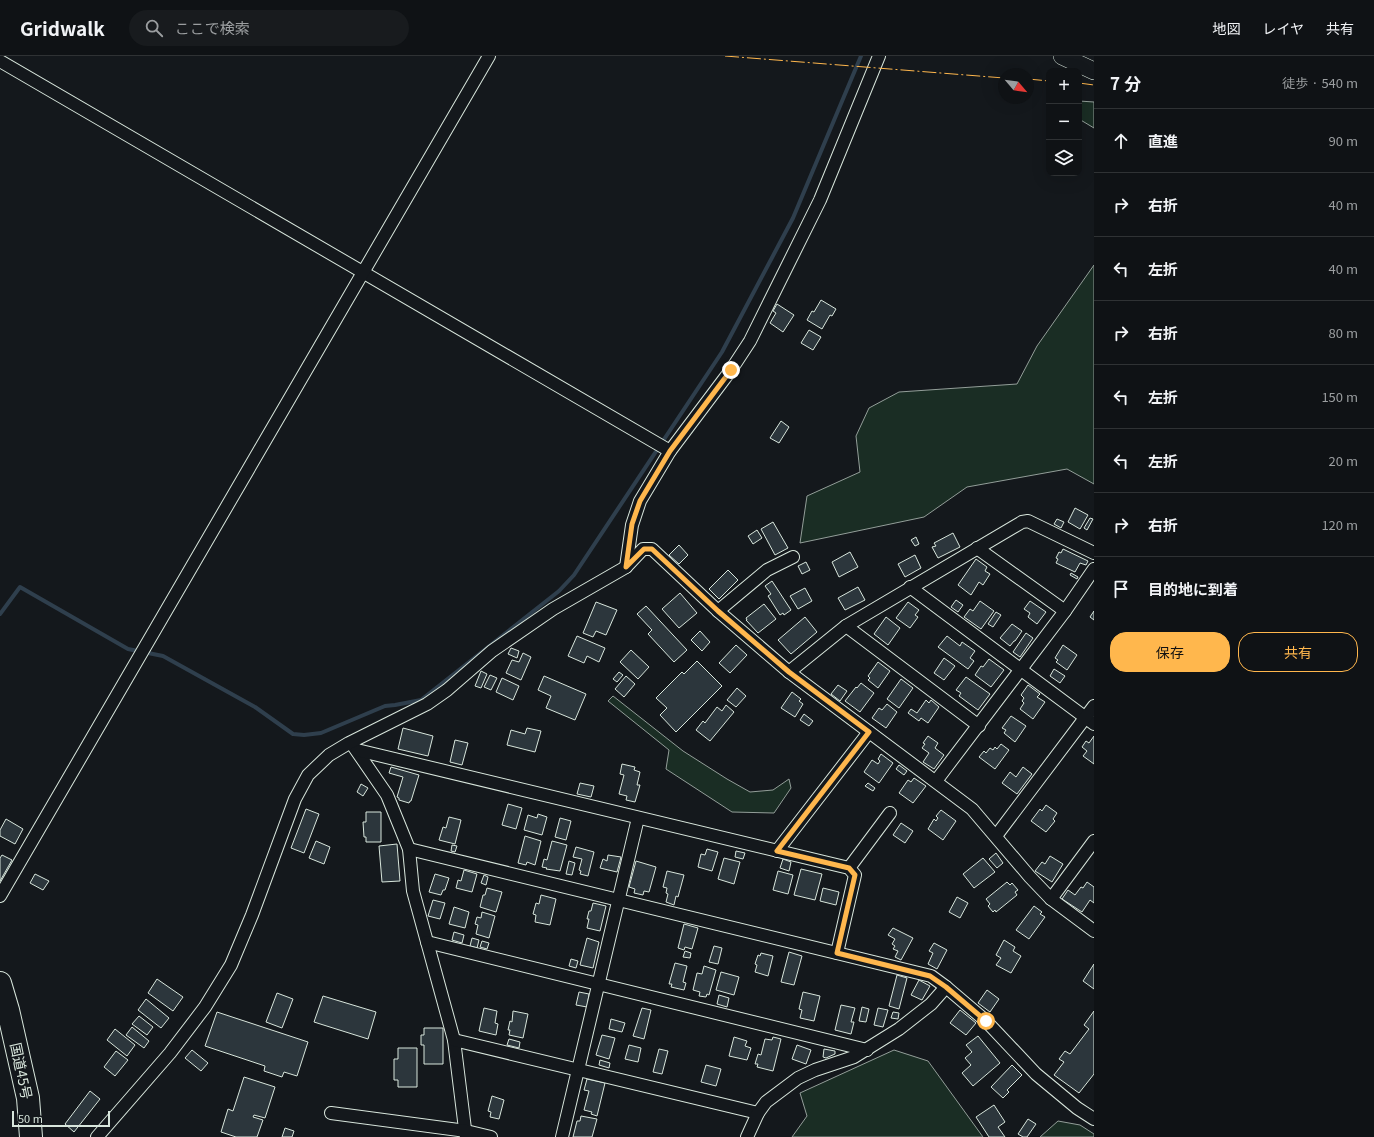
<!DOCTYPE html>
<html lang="ja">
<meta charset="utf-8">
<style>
body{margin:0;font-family:Georgia,"Noto Sans JP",serif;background:#181b1e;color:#f1f3f6}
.controls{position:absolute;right:12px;top:12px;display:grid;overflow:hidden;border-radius:8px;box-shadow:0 4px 16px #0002}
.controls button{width:36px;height:36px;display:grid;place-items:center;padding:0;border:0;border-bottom:1px solid #2f3234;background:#0f1215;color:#f1f3f6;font:20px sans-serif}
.compass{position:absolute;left:998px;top:12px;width:36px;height:36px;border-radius:50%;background:#0f1215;box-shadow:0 4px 16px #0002;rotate:119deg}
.scale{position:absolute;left:12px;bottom:10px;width:98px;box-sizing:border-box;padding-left:4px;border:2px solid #d8e6dc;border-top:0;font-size:11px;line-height:14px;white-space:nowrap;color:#d8e6dc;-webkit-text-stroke:3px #14181c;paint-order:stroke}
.stop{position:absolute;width:12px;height:12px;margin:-9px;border:3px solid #ffb74d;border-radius:50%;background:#fff}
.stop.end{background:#ffb74d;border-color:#fff;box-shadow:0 1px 4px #0008}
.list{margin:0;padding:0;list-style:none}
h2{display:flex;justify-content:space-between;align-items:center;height:52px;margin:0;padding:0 16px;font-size:17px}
h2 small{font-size:13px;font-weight:400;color:#9b9ea0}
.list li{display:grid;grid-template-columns:26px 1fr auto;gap:12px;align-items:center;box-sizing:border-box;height:64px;padding:0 16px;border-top:1px solid #2f3234}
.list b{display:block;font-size:15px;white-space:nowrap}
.list em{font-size:13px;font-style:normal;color:#9b9ea0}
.actions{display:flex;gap:8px;padding:12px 16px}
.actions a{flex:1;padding:9px 0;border:1px solid #ffb74d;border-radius:16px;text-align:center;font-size:14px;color:#ffb74d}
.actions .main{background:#ffb74d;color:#111}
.icon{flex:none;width:22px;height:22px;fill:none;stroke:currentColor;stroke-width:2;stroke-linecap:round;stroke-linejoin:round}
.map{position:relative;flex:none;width:1094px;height:1081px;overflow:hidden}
header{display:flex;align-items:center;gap:24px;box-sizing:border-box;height:56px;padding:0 20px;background:#0f1215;border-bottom:1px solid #2f3234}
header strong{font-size:19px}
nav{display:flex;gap:22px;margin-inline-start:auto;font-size:14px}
.search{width:280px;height:36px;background:#181b1e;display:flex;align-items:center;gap:10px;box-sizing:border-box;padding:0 14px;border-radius:22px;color:#9b9ea0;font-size:15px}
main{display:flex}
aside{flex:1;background:#0f1215}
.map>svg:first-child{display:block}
.green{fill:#1a2d24;stroke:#939e99}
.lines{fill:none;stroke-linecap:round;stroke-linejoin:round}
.stream{stroke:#2f3f4d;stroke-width:4}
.building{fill:#2c363c;stroke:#d8e6dc}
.street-casing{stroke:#d8e6dc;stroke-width:14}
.secondary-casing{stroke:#d8e6dc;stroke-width:18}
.highway-casing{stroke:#d8e6dc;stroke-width:24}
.street{stroke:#14181c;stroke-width:12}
.secondary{stroke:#14181c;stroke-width:17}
.highway{stroke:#14181c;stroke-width:22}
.power{stroke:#ffb74d;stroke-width:1;stroke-dasharray:14 3 2 3;stroke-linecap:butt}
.route{stroke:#ffb74d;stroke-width:5}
.labels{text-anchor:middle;stroke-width:3;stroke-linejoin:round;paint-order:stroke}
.street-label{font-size:14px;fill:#d8e6dc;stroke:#14181c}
</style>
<header>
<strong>Gridwalk</strong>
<div class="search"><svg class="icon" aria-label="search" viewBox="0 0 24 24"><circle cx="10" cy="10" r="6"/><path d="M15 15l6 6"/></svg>ここで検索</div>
<nav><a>地図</a><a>レイヤ</a><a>共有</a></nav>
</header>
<main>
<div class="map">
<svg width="1094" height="1081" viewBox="0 0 1094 1081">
<rect width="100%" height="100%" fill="#14181c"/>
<!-- green -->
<g class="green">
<path d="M1079 45 1094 46V72L1079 63Z"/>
<path d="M1094 209V428L1067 413 967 431 924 461 800 487 807 440 860 416 856 380 869 352 899 336 1017 328 1037 290Z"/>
<path d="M613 640 683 695 727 723 750 736 773 734 789 723 791 732 774 757 732 756 666 713 669 694 608 645Z"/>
<path d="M894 994 928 1005 983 1081H792L807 1060 800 1037Z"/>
<path d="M1058 1065 1080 1069 1094 1078V1081H1040Z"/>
</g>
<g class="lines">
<!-- stream -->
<path class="stream" d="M0 558 20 531 128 593 163 600 255 651 293 678 304 679 321 677 385 650 395 649 421 644 559 535 574 519 722 296 793 162 861 0"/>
</g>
<!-- building -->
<g class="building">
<path d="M821 244 836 253 832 260 830 259 822 273 807 264 812 255 814 256Z"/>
<path d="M777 248 794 259 783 276 770 267 776 257 773 255Z"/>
<path d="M809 274 821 281 813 294 801 287Z"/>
<path d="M781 365 789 371 779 387 770 382Z"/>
<path d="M1075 452 1088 459 1080 473 1068 466Z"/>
<path d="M1090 462 1093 463 1087 474 1084 472Z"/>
<path d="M1057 463 1064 466 1061 472 1054 468Z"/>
<path d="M773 466 788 492 775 499 761 473Z"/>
<path d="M757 474 762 482 753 488 748 480Z"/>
<path d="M953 477 960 491 938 502 932 491 936 490 934 487Z"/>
<path d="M916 481 919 488 915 490 911 484Z"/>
<path d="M679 489 688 499 679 508 669 499Z"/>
<path d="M1063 493 1088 505 1086 509 1080 507 1075 516 1056 507 1058 503 1056 502 1059 496 1061 497Z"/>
<path d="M850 496 858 511 839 521 832 506Z"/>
<path d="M915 499 921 512 905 521 898 508Z"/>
<path d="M976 503 987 511 985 515 990 518 983 529 979 526 971 539 958 529Z"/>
<path d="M806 506 810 514 802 518 798 510Z"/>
<path d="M728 514 738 524 719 543 709 533Z"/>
<path d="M1071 517 1078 521 1077 523 1070 519Z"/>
<path d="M772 525 791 554 784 559 783 557 780 559 768 540 771 538 765 530Z"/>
<path d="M858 531 865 544 845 554 838 542Z"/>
<path d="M805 532 812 545 798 553 790 540Z"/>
<path d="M680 537 697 557 679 572 662 553Z"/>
<path d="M956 544 963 549 958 556 951 551Z"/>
<path d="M980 545 994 555 981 573 964 561 970 553 973 555Z"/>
<path d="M1030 545 1046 556 1037 568 1028 561 1030 557 1024 553Z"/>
<path d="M596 546 617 554 606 579 596 575 593 581 583 577Z"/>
<path d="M908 546 919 554 915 559 918 561 910 572 896 562Z"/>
<path d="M764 548 776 563 758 577 746 564H747L746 562Z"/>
<path d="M646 550 687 594 674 606 648 578 652 574 637 558Z"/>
<path d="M1094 555V564L1090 561Z"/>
<path d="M996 556 1001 559 993 571 988 568Z"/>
<path d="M805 561 817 576 791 598 778 584Z"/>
<path d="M886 561 900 572 888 589 874 578Z"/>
<path d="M1012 568 1022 575 1015 585H1014L1010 590 1000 582Z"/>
<path d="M700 575 710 586 702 595 691 584Z"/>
<path d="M1026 577 1033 582 1020 601 1013 596Z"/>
<path d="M577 580 605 592 599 606 587 600 584 607 568 600Z"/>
<path d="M947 580 960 590 962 586 975 595 970 602 974 605 968 613 938 591Z"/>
<path d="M736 589 747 599 730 617 719 607Z"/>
<path d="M1063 589 1077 599 1067 614 1056 606 1058 604 1055 602Z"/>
<path d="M511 592 519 595 517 602 508 598Z"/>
<path d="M631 594 649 611 638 623 620 606Z"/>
<path d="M523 597 531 601 521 624 506 617 512 604 519 606Z"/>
<path d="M944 602 955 610 944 624 934 617Z"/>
<path d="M989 603 1004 614 991 631 975 619 981 610 983 611Z"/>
<path d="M697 605 722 630 676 676 660 659 667 652 656 642 682 616 684 618Z"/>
<path d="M878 606 890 615 878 632 868 624 870 622 868 620Z"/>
<path d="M1054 613 1065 620 1060 627 1050 620Z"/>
<path d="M481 615 487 618 481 632 475 630Z"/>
<path d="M619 616 623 619 617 626 613 623Z"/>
<path d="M490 619 497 622 491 634 484 631Z"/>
<path d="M544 620 586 638 575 664 546 652 551 640 538 634Z"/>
<path d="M626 620 635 628 624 641 615 633Z"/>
<path d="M966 621 990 638 978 654 959 640 961 637 956 634Z"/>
<path d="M502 622 519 630 513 644 496 636Z"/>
<path d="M901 623 913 632 899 652 887 643Z"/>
<path d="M861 627 874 637 860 656 845 645 856 631 857 632Z"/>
<path d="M838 629 847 635 840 645 831 638Z"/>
<path d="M1028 629 1040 638 1037 641 1045 646 1033 663 1020 653 1024 647 1022 645 1024 642 1021 639Z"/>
<path d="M737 632 746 640 736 651 727 644Z"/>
<path d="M792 636 801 643 799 645 803 648 795 661 781 652Z"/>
<path d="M926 644 929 647 931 644 939 651 928 667 921 662 919 665 908 657 911 653 917 657Z"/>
<path d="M887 648 897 656 886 672 872 662 879 652 882 654Z"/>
<path d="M726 649 734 656 710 685 696 674 703 665 705 667 717 651 722 655Z"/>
<path d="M804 658 813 665 809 670 800 664Z"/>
<path d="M1011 660 1026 670 1015 686 1004 677 1006 674 1002 672Z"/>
<path d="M403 672 433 680 428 700 398 693Z"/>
<path d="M527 672 541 675 535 696 507 689 511 674 525 678Z"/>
<path d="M928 680 938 687 935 692 944 699 934 713 923 706 929 697 922 692 925 688 923 687Z"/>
<path d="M1094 680V708L1083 700 1087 695 1082 691 1086 685 1089 687Z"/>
<path d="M455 684 468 687 462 709 450 706Z"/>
<path d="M1001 688 1009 694 995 713 979 701 984 695 986 697 990 692 993 694 995 691 997 693Z"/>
<path d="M881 698 893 707 879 727 864 716 872 704 878 708 880 705 878 703Z"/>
<path d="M622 708 635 711 634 714 640 716 637 729H640L635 746 626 744 627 740 619 738 624 719 620 718Z"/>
<path d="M899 709 907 715 904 719 896 713Z"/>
<path d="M391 711 419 719 411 745H410L409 747 399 744V742L397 741 403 721 389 717Z"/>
<path d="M1023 711 1032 718 1017 738 1002 727 1010 716 1016 721Z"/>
<path d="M914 722 926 730 913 747 899 737 908 724 911 726Z"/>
<path d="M580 727 594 730 591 741 577 738Z"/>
<path d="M868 727 875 732 873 735 865 730Z"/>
<path d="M361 728 368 732 363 740 357 736Z"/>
<path d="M508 748 522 752 516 773 502 769Z"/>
<path d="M1046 749 1057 757 1053 763 1055 765 1046 776 1031 765 1040 753 1042 755Z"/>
<path d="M306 753 319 758 304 797 291 792Z"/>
<path d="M941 754 956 765 943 784 928 773 934 763 936 765 938 762 936 760Z"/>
<path d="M366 756H381V786H366V781H364L363 766H366Z"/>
<path d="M538 758 547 761 542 779 524 774 528 759 537 762Z"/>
<path d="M449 761 461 764 455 788 439 784 443 771 446 772Z"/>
<path d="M560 762 571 765 566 784 555 781Z"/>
<path d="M6 763 23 773 15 788 0 780V774Z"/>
<path d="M901 767 913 775 905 787 893 779Z"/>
<path d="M525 780 541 785 535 809 527 806 526 809 518 807Z"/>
<path d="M316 785 330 791 324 808 309 802Z"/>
<path d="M552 785 567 789 560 815 546 813 547 812 542 811 544 803 547 804Z"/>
<path d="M397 788 400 825 382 826 379 790Z"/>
<path d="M452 789 457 790 455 796 451 795Z"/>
<path d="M576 791 594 796 588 820 580 818 581 815 579 814 582 803 573 801Z"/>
<path d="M707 793 718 796 712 815 698 811 701 798 705 799Z"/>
<path d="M736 795 745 797 743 803 735 801Z"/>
<path d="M996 797 1003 807 997 812 989 803Z"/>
<path d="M2 799 12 804 0 825V802Z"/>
<path d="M608 799 621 801 617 816 600 812 603 803 607 805Z"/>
<path d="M1050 800 1063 808 1052 826 1035 815 1042 806 1045 808Z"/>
<path d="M724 802 740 806 734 828 718 823Z"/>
<path d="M983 802 995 816 974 832 963 818Z"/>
<path d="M783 803 791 806 789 815 780 812Z"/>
<path d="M569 805 575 807 572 819 566 818Z"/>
<path d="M636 805 656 811 649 836 644 835 643 839 634 837 635 833 629 831Z"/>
<path d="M801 813 822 818 815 844 794 839Z"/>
<path d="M464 814 477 818 472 836 456 832 458 824 461 825Z"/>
<path d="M667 815 684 819 678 841 676 840 674 849 666 846 668 838 666 837 667 832 663 831Z"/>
<path d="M778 815 793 819 788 838 773 834Z"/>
<path d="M35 818 49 825 43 834 30 827Z"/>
<path d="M435 818 449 822 445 834H443L441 839 429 836Z"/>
<path d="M484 819 488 821 486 829 481 827Z"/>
<path d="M1007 826 1010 829 1012 827 1018 834 1015 836 1017 839 996 856 995 854 993 856 988 850 990 848 986 843Z"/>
<path d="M1087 826 1094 831V847L1090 844 1082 856 1062 843 1068 834 1075 839 1081 831 1083 832Z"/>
<path d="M487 832 502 836 496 856 480 851 483 839H485Z"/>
<path d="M823 832 839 836 836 849 820 845Z"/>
<path d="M541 839 556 843 550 869 535 866 536 859 533 858 536 847 539 848Z"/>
<path d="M957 841 968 847 960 862 949 856Z"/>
<path d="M433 844 445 847 440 863 428 860Z"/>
<path d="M593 847 606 850 600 875 587 872 589 863H587L589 855H591Z"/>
<path d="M1034 850 1042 856 1040 858 1045 861 1029 883 1016 874Z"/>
<path d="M454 851 469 856 465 872 449 868Z"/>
<path d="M482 856 495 860 489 882 476 878 478 869 475 868 477 861 481 862Z"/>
<path d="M684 868 698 872 692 893 685 891 684 894 678 892Z"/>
<path d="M893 872 913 882 901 904 895 901 898 895 893 893 895 890 892 888 895 883 888 879Z"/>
<path d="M454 876 464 879 462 887 452 884Z"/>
<path d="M472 882 479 884 477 892 470 890Z"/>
<path d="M587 882 599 886 593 912 580 909Z"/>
<path d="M1004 884 1015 891 1013 895 1021 900 1011 917 996 909 1001 902 996 899Z"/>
<path d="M482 885 489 887 487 893 480 891Z"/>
<path d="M934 887 947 894 937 913 928 908 933 897 929 895Z"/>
<path d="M714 890 722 892 718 908 709 906Z"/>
<path d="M685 895 691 897 690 902 683 901Z"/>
<path d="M789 896 802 900 794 929 781 926Z"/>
<path d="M761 897 773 900 768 920 755 916 757 909 755 908 758 899 760 900Z"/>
<path d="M571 903 578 905 576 912 569 910Z"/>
<path d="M675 907 687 910 683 926 686 927 684 934 671 931 672 928H669Z"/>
<path d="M1094 908V933L1083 925Z"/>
<path d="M704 910 716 914 709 939 707 938 706 941 699 940 700 936 693 934 697 917 702 918Z"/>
<path d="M721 916 739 921 734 939 716 934Z"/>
<path d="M897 919 907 922 899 953 889 950Z"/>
<path d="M157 923 183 941 173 955 148 937Z"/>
<path d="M919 924 930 930 922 944 911 939Z"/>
<path d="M987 934 999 943 990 956 978 947Z"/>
<path d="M579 936 589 938 587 951 576 949Z"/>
<path d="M803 936 820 940 814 965 800 962 802 954 799 953Z"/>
<path d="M277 937 293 943 282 972 266 966Z"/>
<path d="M719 939 729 942 727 951 717 948Z"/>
<path d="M323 940 376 956 368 983 314 966Z"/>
<path d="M146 943 169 962 161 972 138 954Z"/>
<path d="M841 949 855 952 851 966H854L851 978 835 974Z"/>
<path d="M862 951 869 953 866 966 859 965Z"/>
<path d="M484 952 497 955 495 967 498 968 496 979 479 975Z"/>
<path d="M642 952 651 954 644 983 633 980Z"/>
<path d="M878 952 888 954 883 971 874 969Z"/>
<path d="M960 954 976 967 966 979 950 967Z"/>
<path d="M513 955 528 958 523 982 509 979 510 974H508L510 965 512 966Z"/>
<path d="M1094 955V1018L1079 1037 1054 1019 1064 1006 1059 1003 1065 995 1070 998 1089 973 1084 969Z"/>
<path d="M217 956 308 986 297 1020 284 1016 282 1021 264 1015 265 1010 205 990Z"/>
<path d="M893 956 899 957 898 963 891 962Z"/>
<path d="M139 960 153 971 147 979 132 968Z"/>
<path d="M611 963 625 967 622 976 609 973Z"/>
<path d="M132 971 149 985 144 992 126 979Z"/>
<path d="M424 972H443V1008H424V989H421V979H424Z"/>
<path d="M115 973 135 989 127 1000 107 984Z"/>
<path d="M602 979 615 982 609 1003 596 999Z"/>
<path d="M978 980 1000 1007 973 1030 962 1017 971 1009 965 1002 972 996 966 989Z"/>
<path d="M734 981 747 985 745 990 751 992 747 1004 729 1000Z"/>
<path d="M773 981 781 983 773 1015 757 1011 758 1008H755L758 998 761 999 765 983 772 984Z"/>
<path d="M509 983 520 986 519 992 507 989Z"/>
<path d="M629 989 641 992 638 1006 625 1003Z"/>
<path d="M797 989 811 994 806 1008 792 1003Z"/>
<path d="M398 992H417V1031H398V1024H394V1003H398Z"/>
<path d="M659 993 668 995 662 1018 653 1016Z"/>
<path d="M824 993 835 995V998L826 1002 823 1001Z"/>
<path d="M192 994 208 1007 201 1015 185 1002Z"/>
<path d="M116 995 128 1004 115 1020 104 1011Z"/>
<path d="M600 1004 610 1007 609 1012 599 1009Z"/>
<path d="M706 1009 721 1013 716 1030 701 1026Z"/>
<path d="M1012 1009 1022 1019 1007 1034 1009 1036 1003 1042 991 1031Z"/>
<path d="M244 1021 275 1031 265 1062 254 1059 253 1061 263 1064 257 1081H236L221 1076 228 1053 233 1055Z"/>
<path d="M587 1023 605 1027 597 1060 591 1058 592 1056 584 1054 589 1035 584 1034Z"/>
<path d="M90 1035 100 1043 74 1076 65 1068Z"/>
<path d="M492 1040 504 1044 499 1063 490 1061 491 1056 488 1055Z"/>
<path d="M994 1049 1005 1066 998 1071 1005 1081H989L976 1061Z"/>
<path d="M581 1060 597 1063 592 1081H573L577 1065H580Z"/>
<path d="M1028 1063 1036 1068 1027 1081H1023L1018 1078Z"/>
<path d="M285 1072 294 1075 292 1081H282Z"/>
</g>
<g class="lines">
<defs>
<g id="street">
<path d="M0 5 670 395"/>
<path d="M977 492 1065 555"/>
<path d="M626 511 632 469 640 445 670 395 731 314 750 285 820 144 879 0"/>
<path d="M910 531 1094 668"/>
<path d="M718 555 767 514 793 501"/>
<path d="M846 570 979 670"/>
<path d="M789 616 846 570 1022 466 1028 465 1094 497"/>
<path d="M354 691 387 739 409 793 413 835 454 984 466 1081"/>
<path d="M357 694 849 812 855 819 837 897"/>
<path d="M936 725 1065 555 1094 513"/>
<path d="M996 780 1094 650"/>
<path d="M409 793 931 920 946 931 986 965 1036 1018 1077 1052 1094 1063"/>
<path d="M777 795 869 676"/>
<path d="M849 812 890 757"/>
<path d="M0 840 489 0"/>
<path d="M1051 843 1094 785"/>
<path d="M427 886 867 994"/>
<path d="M454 984 758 1057"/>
<path d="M331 1057 466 1075 491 1081"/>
<path d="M97 1081 170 997 205 951 231 909 252 859 295 743 308 719 329 699 349 687 427 648 447 634 492 595 553 553 626 511 643 493H652L718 555 789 616 972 753 1030 821 1051 843 1094 875"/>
<path d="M562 1081 638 762"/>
<path d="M747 1081 758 1057 766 1046 798 1022 815 1014 854 1001 899 973 931 948 946 931"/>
</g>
<path id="secondary" d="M1062 0 1094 15"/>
<path id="highway" d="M0 927 8 954 28 1042 31 1081"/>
</defs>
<!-- street casing -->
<use href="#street" class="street-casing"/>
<!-- secondary casing -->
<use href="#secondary" class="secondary-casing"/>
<!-- highway casing -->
<use href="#highway" class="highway-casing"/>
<!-- street -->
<use href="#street" class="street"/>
<!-- secondary -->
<use href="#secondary" class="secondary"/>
<!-- highway -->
<use href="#highway" class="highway"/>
<!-- power -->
<g class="power">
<path d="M725 0 1004 22"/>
<path d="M1028 23 1049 25"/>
<path d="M1079 27 1094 29"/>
</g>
</g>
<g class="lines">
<!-- route -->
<path class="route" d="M731 314 670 395 640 445 632 468 626 511 644 493H652L718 555 789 616 869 676 777 795 849 812 855 819 837 897 930 920 946 931 986 965"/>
</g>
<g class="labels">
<!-- street labels -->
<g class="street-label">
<text transform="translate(21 1015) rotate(78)" y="5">国道45号</text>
</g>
</g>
</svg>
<div class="controls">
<button>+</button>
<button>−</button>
<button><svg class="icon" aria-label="layers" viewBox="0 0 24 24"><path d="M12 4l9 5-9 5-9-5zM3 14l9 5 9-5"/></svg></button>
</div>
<svg class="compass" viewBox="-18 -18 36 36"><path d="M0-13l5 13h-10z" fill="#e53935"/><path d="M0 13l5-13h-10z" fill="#9b9ea0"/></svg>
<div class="scale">50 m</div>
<div class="stop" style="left:986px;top:965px"></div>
<div class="stop end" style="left:731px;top:314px"></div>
</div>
<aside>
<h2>7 分<small>徒歩 · 540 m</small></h2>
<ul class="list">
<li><svg class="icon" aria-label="ahead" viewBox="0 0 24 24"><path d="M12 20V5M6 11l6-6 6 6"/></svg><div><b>直進</b></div><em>90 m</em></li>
<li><svg class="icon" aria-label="right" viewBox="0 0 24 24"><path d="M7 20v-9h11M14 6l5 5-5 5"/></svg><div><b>右折</b></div><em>40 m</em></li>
<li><svg class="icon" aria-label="left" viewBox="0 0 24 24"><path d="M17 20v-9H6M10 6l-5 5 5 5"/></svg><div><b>左折</b></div><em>40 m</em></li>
<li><svg class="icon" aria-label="right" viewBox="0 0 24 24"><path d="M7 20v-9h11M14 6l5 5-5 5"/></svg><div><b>右折</b></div><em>80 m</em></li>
<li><svg class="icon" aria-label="left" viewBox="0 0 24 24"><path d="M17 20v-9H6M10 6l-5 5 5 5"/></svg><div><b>左折</b></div><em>150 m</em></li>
<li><svg class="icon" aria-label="left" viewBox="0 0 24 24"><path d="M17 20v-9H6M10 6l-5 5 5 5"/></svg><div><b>左折</b></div><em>20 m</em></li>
<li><svg class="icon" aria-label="right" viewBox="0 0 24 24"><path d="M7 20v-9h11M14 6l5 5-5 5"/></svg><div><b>右折</b></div><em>120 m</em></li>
<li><svg class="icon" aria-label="arrive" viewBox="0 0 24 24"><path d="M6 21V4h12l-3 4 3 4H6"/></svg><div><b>目的地に到着</b></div></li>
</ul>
<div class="actions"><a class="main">保存</a><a>共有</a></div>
</aside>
</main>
